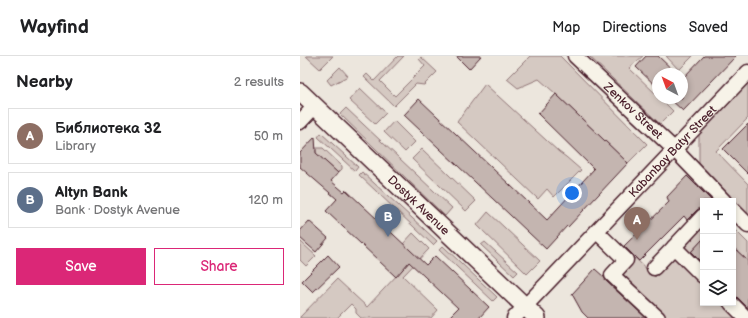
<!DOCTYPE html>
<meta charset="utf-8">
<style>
body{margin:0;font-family:"Balsamiq Sans",sans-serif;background:#f2f2f2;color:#202124}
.controls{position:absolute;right:12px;bottom:12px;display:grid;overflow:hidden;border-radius:0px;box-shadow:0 2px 6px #0003}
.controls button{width:36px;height:36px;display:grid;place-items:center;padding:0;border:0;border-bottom:1px solid #e0e0e0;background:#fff;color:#202124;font:20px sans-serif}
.compass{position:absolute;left:352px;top:12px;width:36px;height:36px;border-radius:50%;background:#fff;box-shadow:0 2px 6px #0003;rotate:319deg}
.you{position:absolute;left:272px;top:137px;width:14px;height:14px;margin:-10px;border:3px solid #fff;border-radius:50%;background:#1a73e8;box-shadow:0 0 0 6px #1a73e833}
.badge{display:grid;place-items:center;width:26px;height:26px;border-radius:50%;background:#db2777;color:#fff;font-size:13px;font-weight:700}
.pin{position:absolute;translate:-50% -33px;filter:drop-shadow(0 1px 2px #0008)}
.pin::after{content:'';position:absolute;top:21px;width:14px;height:12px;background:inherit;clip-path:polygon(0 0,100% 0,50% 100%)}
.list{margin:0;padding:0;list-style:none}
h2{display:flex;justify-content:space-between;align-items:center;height:52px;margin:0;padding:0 16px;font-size:17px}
h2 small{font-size:13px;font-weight:400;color:#757577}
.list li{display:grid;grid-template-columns:26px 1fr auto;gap:12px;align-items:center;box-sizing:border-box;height:56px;margin:0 8px 8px;padding:0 8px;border:1px solid #e0e0e0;border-radius:0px}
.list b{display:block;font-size:15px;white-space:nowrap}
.list p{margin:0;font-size:13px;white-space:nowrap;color:#757577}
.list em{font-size:13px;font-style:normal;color:#757577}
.actions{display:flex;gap:8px;padding:12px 16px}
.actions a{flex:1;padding:9px 0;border:1px solid #db2777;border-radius:0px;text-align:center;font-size:14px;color:#db2777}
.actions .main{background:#db2777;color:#fff}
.icon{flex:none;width:22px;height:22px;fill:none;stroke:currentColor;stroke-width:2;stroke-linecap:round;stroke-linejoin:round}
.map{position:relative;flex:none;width:448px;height:262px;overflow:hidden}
header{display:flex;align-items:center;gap:24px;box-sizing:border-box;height:56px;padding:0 20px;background:#fff;border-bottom:1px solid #e0e0e0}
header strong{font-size:19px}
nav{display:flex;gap:22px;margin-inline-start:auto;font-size:14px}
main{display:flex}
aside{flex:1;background:#fff}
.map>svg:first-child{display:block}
.green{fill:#d5c9c2;stroke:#907476}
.building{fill:#c4b5b0;stroke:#4a1f2b}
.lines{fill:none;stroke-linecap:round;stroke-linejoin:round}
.minor-casing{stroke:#4a1f2b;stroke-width:17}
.major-casing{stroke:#4a1f2b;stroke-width:20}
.minor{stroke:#f7f3e8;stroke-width:14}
.major{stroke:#f7f3e8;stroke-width:17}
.labels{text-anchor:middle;stroke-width:3.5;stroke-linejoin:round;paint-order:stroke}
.street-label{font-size:12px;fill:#4a1f2b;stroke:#f7f3e8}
</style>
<header>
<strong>Wayfind</strong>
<nav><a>Map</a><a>Directions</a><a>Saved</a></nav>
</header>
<main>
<aside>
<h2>Nearby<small>2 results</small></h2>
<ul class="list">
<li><span class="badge" style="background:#8d6e63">A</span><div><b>Библиотека 32</b><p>Library</p></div><em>50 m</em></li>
<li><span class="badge" style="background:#5c6f8a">B</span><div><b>Altyn Bank</b><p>Bank · Dostyk Avenue</p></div><em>120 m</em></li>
</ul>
<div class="actions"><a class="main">Save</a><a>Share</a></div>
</aside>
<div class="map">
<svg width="448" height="262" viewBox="0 0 448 262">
<rect width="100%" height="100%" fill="#ece6dd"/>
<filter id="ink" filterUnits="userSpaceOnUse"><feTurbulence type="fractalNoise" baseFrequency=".025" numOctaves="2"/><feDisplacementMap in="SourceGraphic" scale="8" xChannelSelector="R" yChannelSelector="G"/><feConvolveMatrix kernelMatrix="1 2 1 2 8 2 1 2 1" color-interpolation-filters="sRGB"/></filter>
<g filter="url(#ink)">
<!-- green -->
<g class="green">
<path d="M6 0H33L20 13Z"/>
<path d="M98 0H104L80 25 95 40 125 10 119 3 121 1 137 16 124 29 116 28 94 50 64 21 67 18 74 25Z"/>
<path d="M230 0H260L347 88 328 107 256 38 239 23 218 32 207 23Z"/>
<path d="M289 0H343L329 12 358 40V42H360L373 55 360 68Z"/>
<path d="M366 0H393L379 14Z"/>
<path d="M40 11 48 20 31 29 27 24Z"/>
<path d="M185 28 259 96 266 101 281 114 254 141 247 133 238 143 157 66Z"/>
<path d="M448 28V62L416 95 448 128V159L399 110V79Z"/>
<path d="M60 32 86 57 75 68 49 44Z"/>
<path d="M46 52 152 152 145 160 40 58Z"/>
<path d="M94 65 115 86 105 96 84 76Z"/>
<path d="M21 77 58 111 55 115 18 81Z"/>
<path d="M16 92H23L42 110V113L38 117 16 97Z"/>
<path d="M122 93 176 145 166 155 112 103Z"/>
<path d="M62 116 137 185 133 189 59 119Z"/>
<path d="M188 156 240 205 227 218 177 169Z"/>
<path d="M403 171V183L388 199 383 192Z"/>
<path d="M433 172 448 187V205L433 191Z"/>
<path d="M113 177 129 193 103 220 138 254 131 262H61L56 257V253L51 248 37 262H0V261L37 223 67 251 115 200 103 188Z"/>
<path d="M0 185 16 200 6 210 0 204Z"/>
<path d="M185 186 218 216 214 220 181 189Z"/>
<path d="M143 190 197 241 193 245 139 194Z"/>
<path d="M374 201 403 230V247H420L435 262H365L320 219 335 202 355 221Z"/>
</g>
<!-- building -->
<g class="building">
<path d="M156 0H181L169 13Z"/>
<path d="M346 0H358L377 18H358V32L336 11Z"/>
<path d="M404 0H436L383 55 369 42H382V23Z"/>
<path d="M256 38 328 107 268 171 267 170 246 193 104 59 119 43 247 164 294 113 238 58Z"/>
<path d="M448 68V118L423 93Z"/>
<path d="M15 81 16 97 38 117 31 125 44 136 46 134 126 209 135 200 189 251 179 262H148L158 252 109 206 96 221 26 155 37 143 0 111V97Z"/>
<path d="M387 120 412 145H403V150L397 154 387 164 384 160 339 205 324 190 369 146 367 141Z"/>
<path d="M9 165 28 182 16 196 0 182V175Z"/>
<path d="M403 183V208L391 196Z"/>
<path d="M433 191 448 205V252L437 241 433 239Z"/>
<path d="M28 199 39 211 13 236 2 225Z"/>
<path d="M295 213 304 221 306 225 346 262H288L282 256 272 238Z"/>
</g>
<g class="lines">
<defs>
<g id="minor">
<path id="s1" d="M275 0 375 94 424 145"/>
<path d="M0 66 15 50"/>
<path d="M433 154 448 169"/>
<path d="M297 176 326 204 312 219 358 262"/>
<path d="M374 191 403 160"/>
<path d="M354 212 374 191 403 220"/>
<path d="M431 247 446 262"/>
<path id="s2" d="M214 262 448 16"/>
</g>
<g id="major">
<path id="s3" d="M0 36 237 262"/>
</g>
</defs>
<!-- minor casing -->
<use href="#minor" class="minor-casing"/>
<!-- major casing -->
<use href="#major" class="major-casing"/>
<!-- minor -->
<use href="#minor" class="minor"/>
<!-- major -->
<use href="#major" class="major"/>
</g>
</g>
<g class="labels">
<!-- street labels -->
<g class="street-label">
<text dy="4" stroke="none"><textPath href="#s1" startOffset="80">Zenkov Street</textPath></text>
<text dy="4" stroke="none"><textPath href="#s2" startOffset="230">Kabanbay Batyr Street</textPath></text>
<text dy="4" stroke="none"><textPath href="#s3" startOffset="164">Dostyk Avenue</textPath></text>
</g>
</g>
</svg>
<div class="controls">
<button>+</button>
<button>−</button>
<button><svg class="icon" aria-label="layers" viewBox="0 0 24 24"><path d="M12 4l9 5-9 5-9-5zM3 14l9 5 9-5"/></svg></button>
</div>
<svg class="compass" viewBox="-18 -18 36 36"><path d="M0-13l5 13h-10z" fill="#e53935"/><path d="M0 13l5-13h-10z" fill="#757577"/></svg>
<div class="you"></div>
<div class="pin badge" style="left:337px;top:184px;background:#8d6e63">A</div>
<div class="pin badge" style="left:88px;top:181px;background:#5c6f8a">B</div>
</div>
</main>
